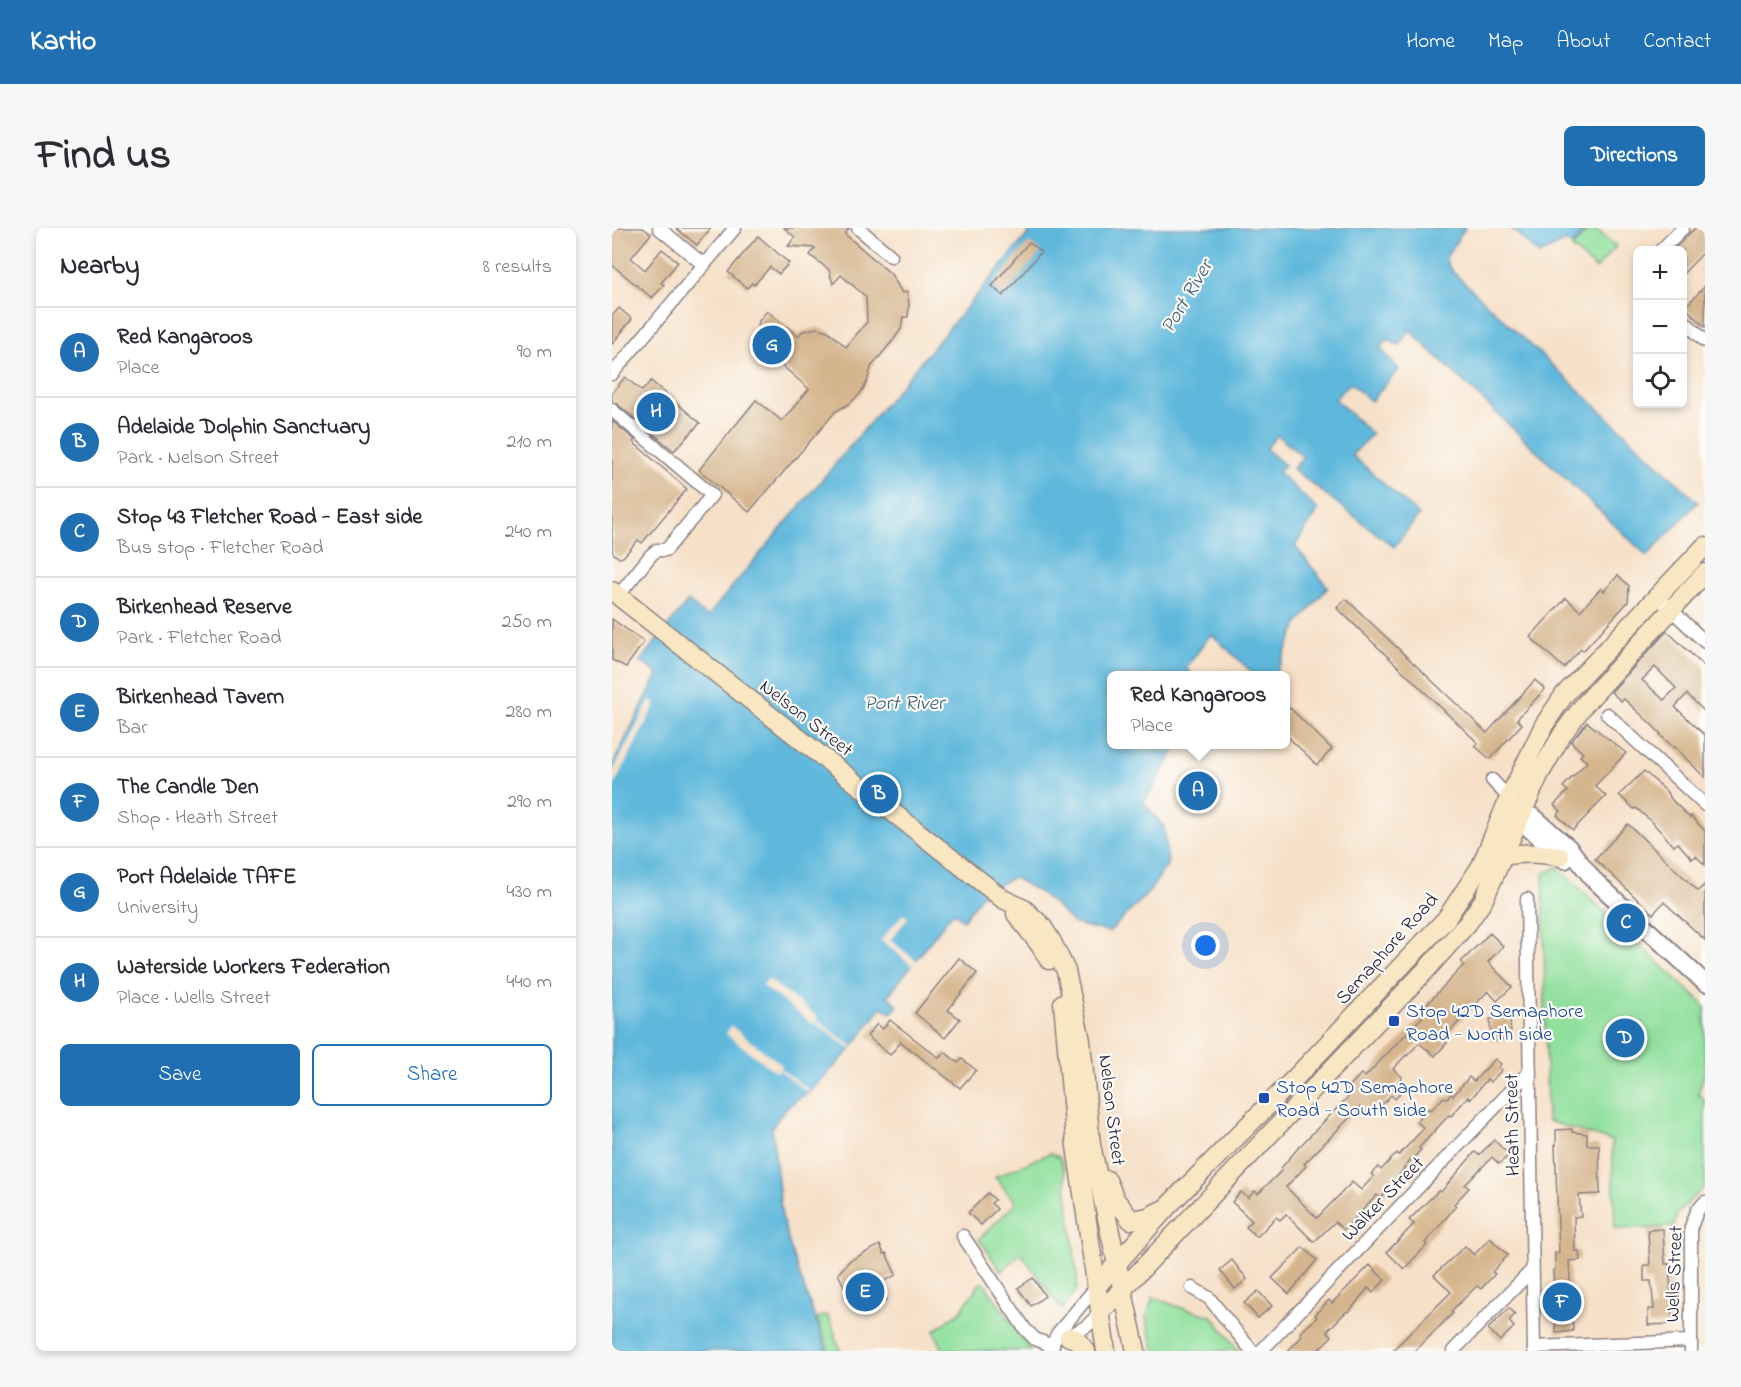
<!DOCTYPE html>
<meta charset="utf-8">
<style>
body{margin:0;font-family:"Indie Flower",sans-serif;background:#f7f7f7;color:#2b2b33}
.controls{position:absolute;right:18px;top:18px;display:grid;overflow:hidden;border-radius:9px;box-shadow:0 3px 9px #0003}
.controls button{width:54px;height:54px;display:grid;place-items:center;padding:0;border:0;border-bottom:2px solid #e1e1e2;background:#fff;color:#2b2b33;font:30px sans-serif}
.you{position:absolute;left:594px;top:718px;width:21px;height:21px;margin:-15px;border:4px solid #fff;border-radius:50%;background:#1a73e8;box-shadow:0 0 0 9px #1a73e833}
.badge{display:grid;place-items:center;width:39px;height:39px;border-radius:50%;background:#1f6fb2;color:#fff;font-size:20px;font-weight:700}
.pin{position:absolute;translate:-50% -50%;border:3px solid #fff;box-shadow:0 2px 6px #0006}
.popup{position:absolute;left:495px;top:443px;width:183px;height:78px;box-sizing:border-box;display:grid;place-content:center;border-radius:9px;background:#fff;filter:drop-shadow(0 2px 4px #0005);font-size:20px;white-space:nowrap;color:#7c7c81}
.popup b{font-size:22px;color:#2b2b33}
.popup::after{content:'';position:absolute;left:50%;top:100%;margin-left:-12px;border:12px solid transparent;border-top-color:#fff}
.list{margin:0;padding:0;list-style:none}
h2{display:flex;justify-content:space-between;align-items:center;height:78px;margin:0;padding:0 24px;font-size:26px}
h2 small{font-size:20px;font-weight:400;color:#7c7c81}
.list li{display:grid;grid-template-columns:39px 1fr auto;gap:18px;align-items:center;box-sizing:border-box;height:90px;padding:0 24px;border-top:2px solid #e1e1e2}
.list b{display:block;font-size:22px;white-space:nowrap}
.list p{margin:0;font-size:20px;white-space:nowrap;color:#7c7c81}
.list em{font-size:20px;font-style:normal;color:#7c7c81}
.actions{display:flex;gap:12px;padding:18px 24px}
.actions a{flex:1;padding:14px 0;border:2px solid #1f6fb2;border-radius:9px;text-align:center;font-size:21px;color:#1f6fb2}
.actions .main{background:#1f6fb2;color:#fff}
.icon{flex:none;width:33px;height:33px;fill:none;stroke:currentColor;stroke-width:2;stroke-linecap:round;stroke-linejoin:round}
.map{position:relative;flex:none;width:1093px;height:1123px;overflow:hidden;border-radius:9px}
header{display:flex;align-items:center;gap:36px;box-sizing:border-box;height:84px;padding:0 30px;background:#1f6fb2;color:#fff}
header strong{font-size:28px}
nav{display:flex;gap:33px;margin-inline-start:auto;font-size:21px}
.intro{display:flex;align-items:center;justify-content:space-between;box-sizing:border-box;height:144px;padding:0 36px}
h1{margin:0;font-size:42px}
.button{padding:15px 27px;border-radius:9px;background:#1f6fb2;color:#fff;font-size:21px;font-weight:700}
main{display:flex;gap:36px;padding:0 36px}
aside{flex:1;background:#fff;border-radius:9px;box-shadow:0 3px 9px #0003}
.map>svg:first-child{display:block}
.green{fill:#91e09e;stroke:#5a816c;stroke-width:1.5}
.water{fill:#5eb8dc;stroke:#406d8c;stroke-width:1.5}
.pier{fill:#f6e0c8}
.building{fill:#d5b58d;fill-rule:evenodd}
.lines{fill:none;stroke-linecap:round;stroke-linejoin:round}
.minor-casing{stroke:#8c8182;stroke-width:15}
.tertiary-casing{stroke:#8c8182;stroke-width:20}
.secondary-casing{stroke:#8c8182;stroke-width:21}
.minor{stroke:#fff;stroke-width:12}
.tertiary{stroke:#fff;stroke-width:16}
.secondary{stroke:#f9e7c3;stroke-width:18}
.transit-dot{fill:#1a4fb4;stroke:#fdfcf7;stroke-width:2}
.labels{text-anchor:middle;stroke-width:4.5;stroke-linejoin:round;paint-order:stroke}
.street-label{font-size:20px;fill:#22223b;stroke:#fdfcf7}
.transit-label{font-size:20px;fill:#164399;stroke:#fdfcf7;text-anchor:start}
.water-label{font-size:21px;font-style:italic;fill:#3a5e7b;stroke:#fdfcf7}
</style>
<header>
<strong>Kartio</strong>
<nav><a>Home</a><a>Map</a><a>About</a><a>Contact</a></nav>
</header>
<div class="intro"><h1>Find us</h1><a class="button">Directions</a></div>
<main>
<aside>
<h2>Nearby<small>8 results</small></h2>
<ul class="list">
<li><span class="badge">A</span><div><b>Red Kangaroos</b><p>Place</p></div><em>90 m</em></li>
<li><span class="badge">B</span><div><b>Adelaide Dolphin Sanctuary</b><p>Park · Nelson Street</p></div><em>210 m</em></li>
<li><span class="badge">C</span><div><b>Stop 43 Fletcher Road - East side</b><p>Bus stop · Fletcher Road</p></div><em>240 m</em></li>
<li><span class="badge">D</span><div><b>Birkenhead Reserve</b><p>Park · Fletcher Road</p></div><em>250 m</em></li>
<li><span class="badge">E</span><div><b>Birkenhead Tavern</b><p>Bar</p></div><em>280 m</em></li>
<li><span class="badge">F</span><div><b>The Candle Den</b><p>Shop · Heath Street</p></div><em>290 m</em></li>
<li><span class="badge">G</span><div><b>Port Adelaide TAFE</b><p>University</p></div><em>430 m</em></li>
<li><span class="badge">H</span><div><b>Waterside Workers Federation</b><p>Place · Wells Street</p></div><em>440 m</em></li>
</ul>
<div class="actions"><a class="main">Save</a><a>Share</a></div>
</aside>
<div class="map">
<svg width="1093" height="1123" viewBox="0 0 1093 1123">
<rect width="100%" height="100%" fill="#fdfcf7"/>
<filter id="ink" filterUnits="userSpaceOnUse"><feTurbulence type="fractalNoise" baseFrequency=".0167" numOctaves="2"/><feDisplacementMap in="SourceGraphic" scale="12" xChannelSelector="R" yChannelSelector="G"/><feConvolveMatrix kernelMatrix="1 2 1 2 8 2 1 2 1" color-interpolation-filters="sRGB"/></filter>
<filter id="wash" filterUnits="userSpaceOnUse"><feTurbulence type="fractalNoise" baseFrequency=".008" numOctaves="4" result="noise"/><feDisplacementMap in="SourceGraphic" scale="24" xChannelSelector="R" yChannelSelector="G"/><feGaussianBlur stdDeviation="1.35" result="paint"/><feColorMatrix in="noise" values="0 0 0 0 0 0 0 0 0 0 0 0 0 0 0 0 0 1.4 0 .05"/><feComposite in="paint" operator="in"/></filter>
<g filter="url(#wash)">
<rect width="100%" height="100%" fill="#f6e0c8"/>
<!-- green -->
<g class="green">
<path d="M978 0H982L1004 18 984 41 960 20Z"/>
<path d="M945 639 1093 778V843L1086 866 1093 872V958L1065 986 1062 999 1003 1001 1000 913 935 893 931 646Z"/>
<path d="M438 925 448 930 452 941 465 1047V1061L450 1082 409 1025 389 1043 367 1011 404 975 383 949Z"/>
<path d="M368 1055H372L419 1123H332L322 1103 349 1083Z"/>
<path d="M541 1069 564 1078 600 1088 627 1123H543L534 1090Z"/>
<path d="M215 1087 224 1106 222 1108 229 1123H217L205 1090Z"/>
</g>
<!-- water -->
<g class="water">
<path d="M421 0H853L834 29 835 36 841 44 1086 274 1035 328 797 102 787 118 775 111 768 120 787 141 759 173 738 155 723 171 760 206 740 227 807 287 782 319 681 241 691 229 665 207 654 221 673 237 666 244 706 282 683 318 716 359 686 396 663 447H643L599 406 574 440 581 447 499 448V516L566 517 532 575 552 599 556 635 538 663 497 704 462 696 443 677 427 664 401 649 370 667 351 692 341 684 276 768 286 778 279 785 270 779 239 821 197 865 187 870 172 882 160 900 170 989 181 1029 215 1123H0V538L46 446 28 433 76 373 95 389Z"/>
<path d="M899 0H975L960 18 954 13 927 26Z"/>
</g>
<!-- pier -->
<g class="pier">
<path d="M38 472 44 475 0 561V545Z"/>
<path d="M291 686 296 690 278 712 306 734 302 739 269 712Z"/>
<path d="M156 751 206 789 205 792 240 818 239 821 203 794 201 796 151 758Z"/>
<path d="M119 798 170 837 168 840 198 863 197 865 167 842 164 844 114 806Z"/>
</g>
<g id="blocks">
<!-- building -->
<g class="building">
<path d="M0 0H31L39 6 19 30 33 42 50 21 66 34 49 55 52 57 40 70 0 37Z"/>
<path d="M64 0H99L85 17Z"/>
<path d="M172 0H237L233 6 279 46 290 65 295 64 297 76 296 89H291L289 101 282 111 259 139 255 154 248 166 237 176 224 183 137 284 87 242 144 172 170 193 197 161 158 127 153 132 147 126 143 119V109L147 93 155 83 186 108 191 103 205 100 216 103 234 119 255 94 254 69 229 47 221 56 217 42 198 27 203 20 176 18 183 9Z"/>
<path d="M1083 0H1093V23L1071 46V22H1061Z"/>
<path d="M146 8 177 35 167 46 158 39 142 57 140 55 135 60 116 44Z"/>
<path d="M417 14 429 24 391 68 380 58Z"/>
<path d="M1093 58V99L1073 79Z"/>
<path d="M7 80 20 91 0 116V88Z"/>
<path d="M13 149 30 163 39 153 88 195 62 223 5 176 0 174V165Z"/>
<path d="M0 193 23 212 21 214 75 261 30 315 26 312 11 329 7 330 0 324Z"/>
<path d="M1006 347 1017 358 1016 374 971 423 969 421 952 440 918 409 954 370 968 383 989 360 992 363Z"/>
<path d="M734 371 875 505 923 452 933 461 905 491 910 496 878 531 863 518 866 515 725 380Z"/>
<path d="M0 391 32 414 14 439 0 432Z"/>
<path d="M1055 403 1093 439V484L1075 466 1063 479 1093 507V550L1063 519 1062 520 1048 507 1049 506 1036 493 1012 471 1009 473 999 464ZM1043 439 1064 460 1052 472 1030 452Z"/>
<path d="M678 480 720 521 705 537 673 506V485Z"/>
<path d="M975 494 1014 525 983 558 994 568 961 602 945 587 949 583 942 577 956 563 951 559 975 534 968 528 971 525 959 514Z"/>
<path d="M1032 543 1054 563 1060 572 1078 590 1079 588 1093 603V637L1084 628 1080 631 1066 615 1062 618 1039 593 1024 580 1022 581 1007 567Z"/>
<path d="M1016 596 1086 663 1093 656V712L1052 674 1041 686 983 631Z"/>
<path d="M878 705 891 718 876 734 900 759 885 773 876 763 831 811 835 815 823 828 807 815 795 828 794 827 781 841 790 849 783 858 789 864 783 871 779 867 759 889 748 879 692 936 694 938 674 959 705 990 740 954 749 962 762 948 759 946 766 939 769 942 785 925 787 927 812 900 805 894 817 880 819 882 832 869 835 870 839 866 841 868 857 849 862 853 883 831 889 836 886 839 890 842 878 854 875 851 859 871 856 869 839 888 837 887 807 920 809 922 796 935 782 954 783 955 769 970 765 967 732 1002 723 994 702 1014 674 986 668 992 664 989 645 1009 634 999 640 993 620 974 629 964 636 970 643 963 646 966 670 942 669 940 687 919 737 868 732 864 749 846 753 849 811 788 807 784 852 737 849 734Z"/>
<path d="M347 730 365 745 336 782 348 791 333 810 303 785Z"/>
<path d="M898 790 899 811 879 813 878 791Z"/>
<path d="M278 792 327 830 333 824 346 835 350 831 364 842 348 860 289 814 278 827 255 808 265 796 271 801Z"/>
<path d="M960 901V904L975 906V917H987L988 966 967 967 969 988 962 989 963 1023H967L968 1032 957 1033 961 1103 944 1105 941 1042H943V1025H947L943 917H944V902Z"/>
<path d="M882 912 897 927 887 936 880 929 853 957 857 960 842 976 844 978 813 1015 815 1017 792 1041 775 1024 802 996 797 992 827 962 829 964 863 924 867 927Z"/>
<path d="M376 965 383 972 379 975 385 981 369 997 356 985Z"/>
<path d="M1051 1001 1053 1036H1057L1061 1096 1036 1097V1081H1042L1039 1053H1032V1037H1038L1036 1002Z"/>
<path d="M878 1010 896 1027 880 1044 883 1046 869 1061 865 1058 839 1083 841 1085 803 1123H780L839 1064 822 1047 853 1018 862 1027Z"/>
<path d="M268 1017 272 1026 274 1025 284 1047 266 1056 274 1073 255 1082 253 1079 245 1083 226 1046 237 1033Z"/>
<path d="M691 1019 705 1032 677 1066 660 1050Z"/>
<path d="M620 1032 635 1051 623 1061 608 1042Z"/>
<path d="M758 1037 773 1052 761 1065 756 1060 737 1084 735 1083 715 1103 720 1108 705 1123H676L690 1108 688 1105 705 1089 703 1087 717 1072 720 1075Z"/>
<path d="M421 1050 433 1068 419 1078 406 1060Z"/>
<path d="M646 1063 660 1078 646 1090 632 1075Z"/>
<path d="M897 1080 903 1086 897 1093 902 1099 888 1113 876 1101Z"/>
</g>
</g>
</g>
<g filter="url(#ink)">
<use href="#blocks" fill-opacity="0" stroke="#8c8182" stroke-width="1.5"/>
<g class="lines">
<defs>
<g id="minor">
<path d="M47 0 92 37"/>
<path d="M246 0 279 28"/>
<path d="M1049 22 1071 0"/>
<path d="M1070 91 1093 113"/>
<path d="M0 146 123 0"/>
<path d="M0 182 100 267 54 322H45L39 327 6 368"/>
<path d="M1045 368 1093 414"/>
<path d="M995 486 1093 577"/>
<path d="M880 552 897 570"/>
<path d="M915 671 922 1123"/>
<path d="M351 1008 413 1101 423 1111 441 1118"/>
<path d="M580 1060 597 1070 640 1123"/>
<path d="M454 1110 475 1098 489 1084"/>
<path d="M922 1119 1079 1113"/>
<path d="M438 1123 445 1106 485 1058"/>
<path d="M649 1123 918 843"/>
<path d="M841 1123 920 1042"/>
<path d="M1079 1123V999L1085 983 1093 974"/>
</g>
<g id="tertiary">
<path d="M906 581 910 587 913 597 953 632"/>
<path d="M910 587 922 589 957 620 981 651 1093 755"/>
</g>
<g id="secondary">
<path d="M0 363 391 671 412 681 430 698 440 714 454 743 469 813 479 917 524 1123"/>
<path d="M892 628C911 624 929 625 948 629"/>
<path d="M404 686 428 717 437 732"/>
<path d="M451 775 464 918 494 1123"/>
<path d="M495 952 503 971 519 992 536 989 550 982"/>
<path d="M485 1058 555 979 685 848 834 691 869 638 897 570 932 497 952 467 1093 318"/>
<path d="M489 1084 814 742 855 696 871 673 927 547 951 505 972 477 1093 345"/>
<path d="M457 1109 464 1111 474 1123"/>
</g>
</defs>
<!-- minor casing -->
<use href="#minor" class="minor-casing"/>
<!-- tertiary casing -->
<use href="#tertiary" class="tertiary-casing"/>
<!-- secondary casing -->
<use href="#secondary" class="secondary-casing"/>
<!-- minor -->
<use href="#minor" class="minor"/>
<!-- tertiary -->
<use href="#tertiary" class="tertiary"/>
<!-- secondary -->
<use href="#secondary" class="secondary"/>
</g>
</g>
<!-- markers -->
<g class="transit-dot">
<rect x="776" y="787" width="12" height="12" rx="3"/>
<rect x="646" y="864" width="12" height="12" rx="3"/>
</g>
<g class="labels">
<!-- street labels -->
<g class="street-label">
<text transform="translate(195 489) rotate(38)" y="7">Nelson Street</text>
<text transform="translate(774 720) rotate(-48)" y="7">Semaphore Road</text>
<text transform="translate(501 882) rotate(83)" y="7">Nelson Street</text>
<text transform="translate(899 897) rotate(-91)" y="7">Heath Street</text>
<text transform="translate(770 970) rotate(-46)" y="7">Walker Street</text>
<text transform="translate(1061 1046) rotate(-88)" y="7">Wells Street</text>
</g>
<!-- transit labels -->
<g class="transit-label">
<text x="794" y="789">Stop 42D Semaphore<tspan x="794" dy="23">Road - North side</tspan></text>
<text x="664" y="865">Stop 42D Semaphore<tspan x="664" dy="23">Road - South side</tspan></text>
</g>
<!-- water labels -->
<g class="water-label">
<text transform="translate(574 68) rotate(-59)" y="7">Port River</text>
<text x="292" y="481">Port River</text>
</g>
</g>
</svg>
<div class="controls">
<button>+</button>
<button>−</button>
<button><svg class="icon" aria-label="locate" viewBox="0 0 24 24"><circle cx="12" cy="12" r="6"/><path d="M12 2v4M12 18v4M2 12h4M18 12h4"/></svg></button>
</div>
<div class="you"></div>
<div class="pin badge" style="left:586px;top:563px">A</div>
<div class="popup"><b>Red Kangaroos</b>Place</div>
<div class="pin badge" style="left:267px;top:566px">B</div>
<div class="pin badge" style="left:1014px;top:695px">C</div>
<div class="pin badge" style="left:1013px;top:810px">D</div>
<div class="pin badge" style="left:253px;top:1064px">E</div>
<div class="pin badge" style="left:950px;top:1074px">F</div>
<div class="pin badge" style="left:160px;top:117px">G</div>
<div class="pin badge" style="left:44px;top:184px">H</div>
</div>
</main>
